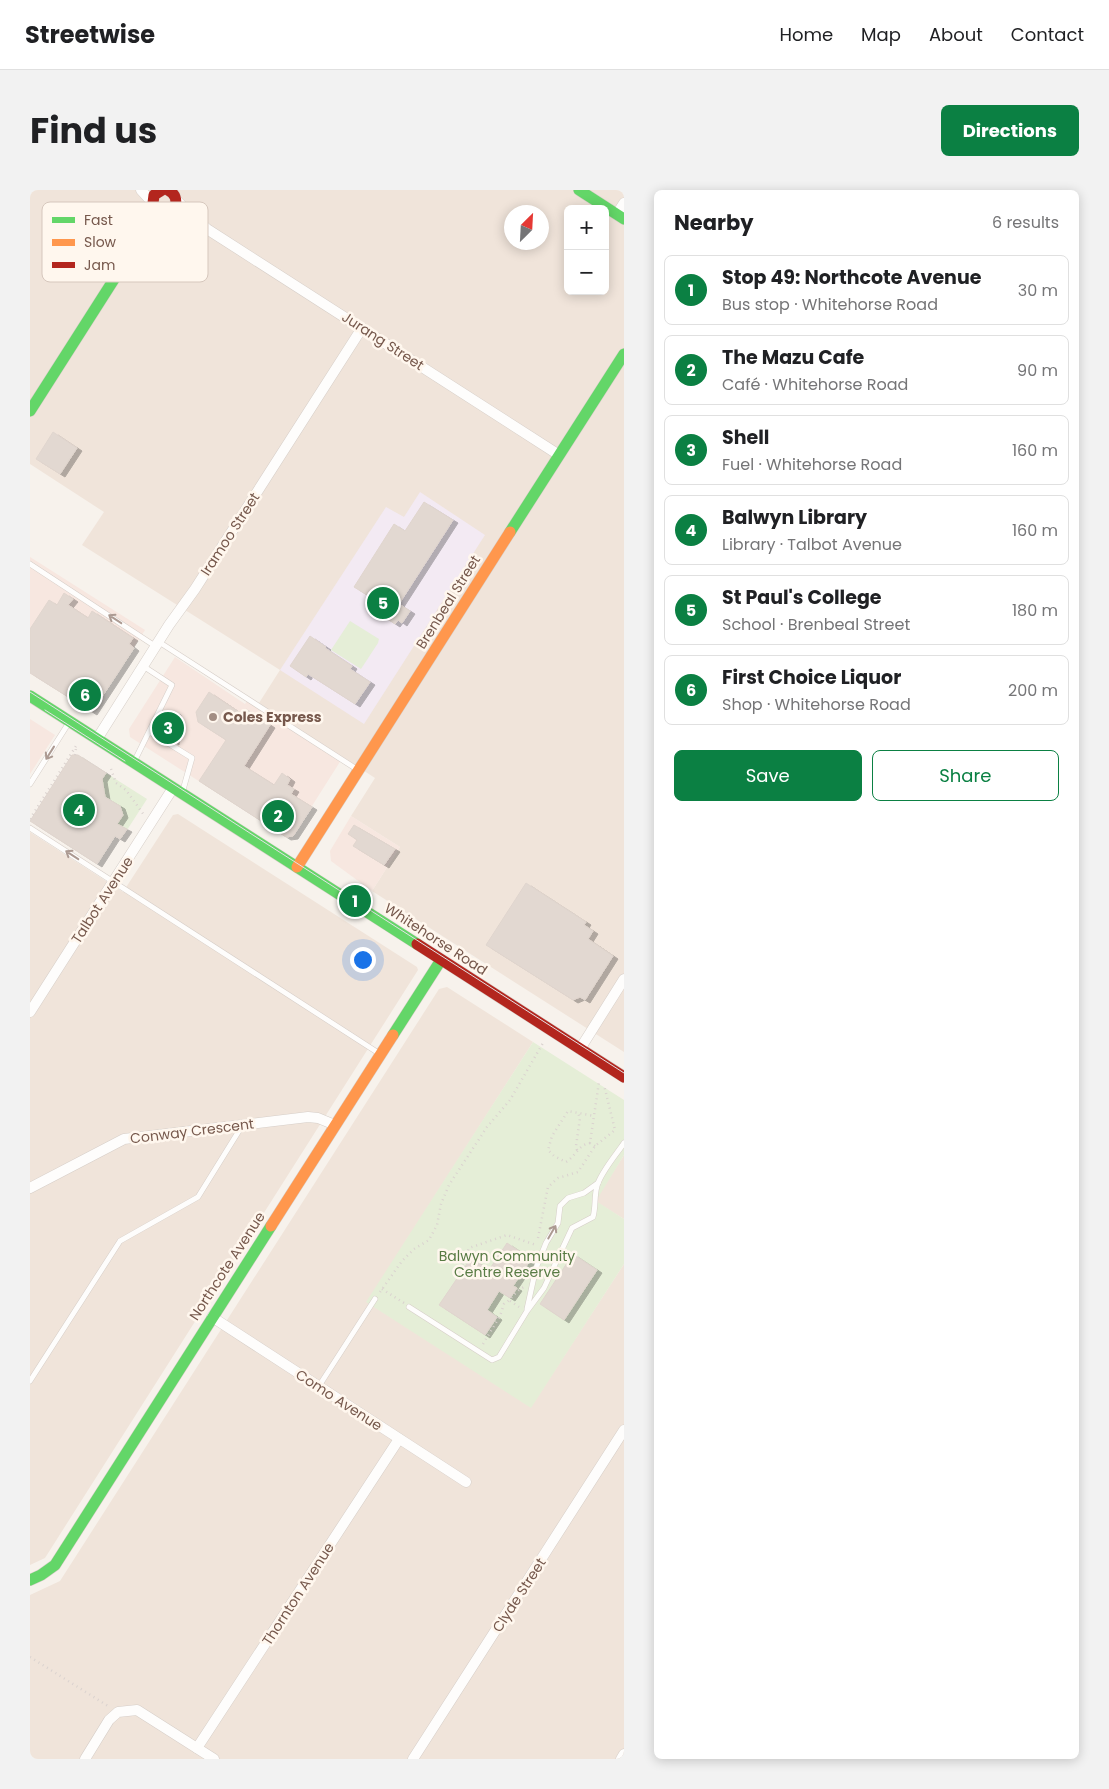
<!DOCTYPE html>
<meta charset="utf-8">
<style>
body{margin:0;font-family:Poppins,sans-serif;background:#f2f2f2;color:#202124}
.controls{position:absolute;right:15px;top:15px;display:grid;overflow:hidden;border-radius:8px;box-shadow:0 2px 12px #0003}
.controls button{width:45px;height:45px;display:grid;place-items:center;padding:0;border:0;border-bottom:1px solid #e0e0e0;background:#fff;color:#202124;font:25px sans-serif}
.compass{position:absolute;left:474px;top:15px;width:45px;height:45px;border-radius:50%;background:#fff;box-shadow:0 2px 12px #0003;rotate:24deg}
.you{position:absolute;left:332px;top:769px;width:18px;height:18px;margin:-12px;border:4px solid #fff;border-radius:50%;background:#1a73e8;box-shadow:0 0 0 8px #1a73e833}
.badge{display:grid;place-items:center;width:32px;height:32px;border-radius:50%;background:#0b8043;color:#fff;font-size:16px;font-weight:700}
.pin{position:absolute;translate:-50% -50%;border:2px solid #fff;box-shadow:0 1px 5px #0006}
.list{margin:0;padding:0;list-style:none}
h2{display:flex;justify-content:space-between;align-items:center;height:65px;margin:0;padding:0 20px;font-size:21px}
h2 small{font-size:16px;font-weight:400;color:#757577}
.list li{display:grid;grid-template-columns:32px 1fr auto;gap:15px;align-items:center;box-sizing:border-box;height:70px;margin:0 10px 10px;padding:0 10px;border:1px solid #e0e0e0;border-radius:8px}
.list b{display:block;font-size:19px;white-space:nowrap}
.list p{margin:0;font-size:16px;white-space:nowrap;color:#757577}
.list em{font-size:16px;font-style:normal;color:#757577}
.actions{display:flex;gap:10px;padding:15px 20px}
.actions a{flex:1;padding:11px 0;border:1px solid #0b8043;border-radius:8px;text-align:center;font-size:18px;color:#0b8043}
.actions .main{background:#0b8043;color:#fff}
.map{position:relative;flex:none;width:594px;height:1569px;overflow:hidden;border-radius:8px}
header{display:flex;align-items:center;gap:30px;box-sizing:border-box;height:70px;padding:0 25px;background:#fff;border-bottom:1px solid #e0e0e0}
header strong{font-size:24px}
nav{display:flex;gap:28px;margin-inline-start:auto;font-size:18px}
.intro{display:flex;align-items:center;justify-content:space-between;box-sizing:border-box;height:120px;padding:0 30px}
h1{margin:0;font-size:35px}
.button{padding:12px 22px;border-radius:8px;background:#0b8043;color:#fff;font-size:18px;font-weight:700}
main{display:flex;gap:30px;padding:0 30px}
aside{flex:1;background:#fff;border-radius:8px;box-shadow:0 2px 12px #0003}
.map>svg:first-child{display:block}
.residential{fill:#f0e4da;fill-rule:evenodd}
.commercial{fill:#f7e7e0}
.education{fill:#f3eaf3}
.green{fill:#e5eed7}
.building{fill:#e2d8d1;stroke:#e0d5ce;filter:url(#shadow)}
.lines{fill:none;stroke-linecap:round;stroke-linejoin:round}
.lane-casing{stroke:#d6cec8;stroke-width:6}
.street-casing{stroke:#d6cec8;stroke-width:11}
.fast-casing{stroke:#d7cec8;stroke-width:12}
.slow-casing{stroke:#d7cec8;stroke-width:12}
.jam-casing{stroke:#d7cec8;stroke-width:12}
.path{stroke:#dad2cf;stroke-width:2.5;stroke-dasharray:1 4;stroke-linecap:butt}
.lane{stroke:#fefdfc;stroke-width:5}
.street{stroke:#fefdfc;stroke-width:10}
.fast{stroke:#63d668;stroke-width:11}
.slow{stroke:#ff974d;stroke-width:11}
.jam{stroke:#b3261e;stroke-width:11}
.tram{stroke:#e4e2e5;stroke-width:1}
.oneway{stroke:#ac9a92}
.poi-dot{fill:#a38e84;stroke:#fff7ee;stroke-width:2}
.labels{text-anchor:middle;stroke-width:5;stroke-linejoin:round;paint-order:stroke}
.street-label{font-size:14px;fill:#76584c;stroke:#fff7ee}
.poi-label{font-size:14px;font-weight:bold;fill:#76584c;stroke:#fff7ee;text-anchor:start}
.park-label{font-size:14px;fill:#587b44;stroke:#fff7ee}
.key{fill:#fff7ee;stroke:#d6c7bd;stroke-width:1}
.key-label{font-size:14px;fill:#76584c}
</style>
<header>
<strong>Streetwise</strong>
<nav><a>Home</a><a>Map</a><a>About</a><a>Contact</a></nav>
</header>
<div class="intro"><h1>Find us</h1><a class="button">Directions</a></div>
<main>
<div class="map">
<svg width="594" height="1569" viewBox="0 0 594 1569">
<defs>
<filter id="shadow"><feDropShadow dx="5" dy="3" stdDeviation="0" flood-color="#0004"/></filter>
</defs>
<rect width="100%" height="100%" fill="#f7f2ec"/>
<!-- residential -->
<g class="residential">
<path d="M0 0H594V862L342 701 370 657 321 626 345 588 229 513 250 480 52 355 74 322 0 274ZM538 19H575V101H538ZM482 22H512V52H482Z"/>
<path d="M148 624 387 777 388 780 15 1368 0 1375V642L93 702 143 625Z"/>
<path d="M417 797 503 852 337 1112 501 1217 594 1074V1569H0V1405L30 1391 409 799Z"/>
<path d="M594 965V1029L565 1011Z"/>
</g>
<!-- commercial -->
<g class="commercial">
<path d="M0 367 115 440 62 522 0 483Z"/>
<path d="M145 467 215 514 219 508 313 567 263 646 256 647 100 547 99 539Z"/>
<path d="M0 529 25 545 0 584Z"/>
<path d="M321 626 370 657 342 701 301 671 300 661Z"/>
</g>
<!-- education -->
<path class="education" d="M390 302 455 345 334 534 250 480 356 317 374 327Z"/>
<!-- green -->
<g class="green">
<path d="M320 431 349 449 348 453 331 479 301 460Z"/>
<path d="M76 583 117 609 97 640 87 634 93 625 90 616 75 607 72 589Z"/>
<path d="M503 852 594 910V965L566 1011 594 1029V1074L501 1218 336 1112Z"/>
</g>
<!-- building -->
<g class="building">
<path d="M23 242 47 258 30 284 6 269Z"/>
<path d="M394 312 423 330 369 414 380 421 372 433 368 430 365 434 348 423 350 419 343 414 345 410 324 397 364 334 375 341Z"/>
<path d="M34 403 43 409 38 415 58 428 62 421 103 448 99 454 104 458 62 522 0 483V439L19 410 27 415Z"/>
<path d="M280 446 296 457 295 458 322 476 320 479 340 492 325 514 278 484 276 487 260 476Z"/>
<path d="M179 502 213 525 216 519 240 535 214 576 244 595 252 583 260 589 257 595 264 599 261 604 282 617 263 646 256 647 169 591 196 550 168 532 166 522Z"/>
<path d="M134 521 146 522 144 552 130 543 132 526Z"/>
<path d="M42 565H48L76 583 72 589 75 607 90 616 93 625 87 634 97 639 90 649 85 646 67 674 0 631Z"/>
<path d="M324 635 365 659 354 675 323 656 327 650 318 644Z"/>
<path d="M496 693 556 732 554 735 563 741 558 749 583 766 555 810 550 807 543 810 456 755Z"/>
<path d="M477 1053 501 1069 483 1096 487 1098 480 1108 469 1101 457 1120 467 1127 455 1145 409 1115 441 1068 459 1080Z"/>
<path d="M543 1064 567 1080 534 1130 510 1114Z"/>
</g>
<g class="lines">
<defs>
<g id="lane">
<path d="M0 374 125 456"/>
<path d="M129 452 328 580"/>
<path d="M120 542 162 568 153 600"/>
<path d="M105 570 142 495 113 476"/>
<path d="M0 594 38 534"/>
<path d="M0 638 350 864"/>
<path d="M379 1117 462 1170 469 1167 497 1121 514 1098 542 1038 563 1027C566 1017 564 1007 567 996 571 982 586 965 594 953"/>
<path d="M497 1119 506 1078 516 1053 528 1033 530 1016 538 1008 554 1003 568 993"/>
<path d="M0 1191 90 1051 168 1007 212 936"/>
<path d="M289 1196 345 1109"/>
</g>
<g id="street">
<path d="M111 0 123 13"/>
<path d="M147 11 177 39 529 265"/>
<path d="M140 23 169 35"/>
<path d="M587 24 594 13"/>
<path d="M67 549 139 435 165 399 332 138"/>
<path d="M0 822 143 598"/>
<path d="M550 859 594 789"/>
<path d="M0 998 94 949 278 927 288 928 305 935"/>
<path d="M182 1127 436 1292"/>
<path d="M167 1558 369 1249"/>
<path d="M55 1569 79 1530 88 1522 107 1520 184 1569"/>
<path d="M383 1569 594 1240"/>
<path d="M591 1569 594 1564"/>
</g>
<g id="fast">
<path d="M549 0 594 29"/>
<path d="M0 221 111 47 123 16"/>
<path d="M480 342 594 164"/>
<path d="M0 506 387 754"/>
<path d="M363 845 411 770"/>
<path d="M0 1390 11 1385 25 1375 241 1036"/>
</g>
<g id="slow">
<path d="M267 677 480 342"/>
<path d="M241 1036 363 845"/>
</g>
<g id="jam">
<path d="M132 0 124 5 123 13 126 20 136 24 145 18C147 10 146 4 138 0"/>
<path d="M387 754 594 887"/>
</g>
</defs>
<!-- lane casing -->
<use href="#lane" class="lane-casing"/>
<!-- street casing -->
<use href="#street" class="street-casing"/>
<!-- fast casing -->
<use href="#fast" class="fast-casing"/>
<!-- slow casing -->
<use href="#slow" class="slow-casing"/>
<!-- jam casing -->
<use href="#jam" class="jam-casing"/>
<!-- path -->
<g class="path">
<path d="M45 565 46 558"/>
<path d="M81 579 86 593 96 600 114 625"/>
<path d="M0 629 46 556"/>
<path d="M560 953C549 954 545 967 536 972L524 966 518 960 522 946 538 921 564 926"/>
<path d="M565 956 560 953 569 892"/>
<path d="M547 960 546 956 550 928 548 923"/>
<path d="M508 1048 518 997 528 988 548 982 565 956 585 940 574 895"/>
<path d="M435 1077 432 1076 439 1058 477 1045 506 1055"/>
<path d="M352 1099 374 1113"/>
<path d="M350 1102 372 1071 384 1059 399 1050 407 1035 411 1014 419 995 457 937 480 910 513 853"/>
<path d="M480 1111 489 1117"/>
<path d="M453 1154 470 1126 474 1114C482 1109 485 1101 494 1097"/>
<path d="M0 1467 78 1516"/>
</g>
<!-- lane -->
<use href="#lane" class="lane"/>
<!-- street -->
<use href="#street" class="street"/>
<!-- fast -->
<use href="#fast" class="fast"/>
<!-- slow -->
<use href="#slow" class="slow"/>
<!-- jam -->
<use href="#jam" class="jam"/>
<!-- tram -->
<g class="tram">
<path d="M0 502 594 883"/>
<path d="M15 520 95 571"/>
</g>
</g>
<!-- one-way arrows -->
<defs><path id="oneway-shaft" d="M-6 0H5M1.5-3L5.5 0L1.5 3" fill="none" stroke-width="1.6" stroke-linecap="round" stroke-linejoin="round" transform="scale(1.25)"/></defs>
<g class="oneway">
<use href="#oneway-shaft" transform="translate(85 429) rotate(-147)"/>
<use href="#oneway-shaft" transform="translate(20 563) rotate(122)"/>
<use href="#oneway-shaft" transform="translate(42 665) rotate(-147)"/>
<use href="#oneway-shaft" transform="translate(522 1042) rotate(-60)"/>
</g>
<!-- markers -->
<circle class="poi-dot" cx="183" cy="527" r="5"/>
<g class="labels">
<!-- street labels -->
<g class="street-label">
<text transform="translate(353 151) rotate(33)" y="5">Jurang Street</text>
<text transform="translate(200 344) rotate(-57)" y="5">Iramoo Street</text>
<text transform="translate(418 412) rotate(-58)" y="5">Brenbeal Street</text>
<text transform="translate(72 710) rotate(-57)" y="5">Talbot Avenue</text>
<text transform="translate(406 749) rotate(33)" y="5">Whitehorse Road</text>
<text transform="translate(162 941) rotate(-7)" y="5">Conway Crescent</text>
<text transform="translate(197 1076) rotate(-57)" y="5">Northcote Avenue</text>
<text transform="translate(309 1210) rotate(33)" y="5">Como Avenue</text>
<text transform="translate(268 1404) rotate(-57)" y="5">Thornton Avenue</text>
<text transform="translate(489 1405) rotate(-57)" y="5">Clyde Street</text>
</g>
<!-- poi labels -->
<g class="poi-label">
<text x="193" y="532">Coles Express</text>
</g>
<!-- park labels -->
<g class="park-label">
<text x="477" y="1071">Balwyn Community<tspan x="477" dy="16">Centre Reserve</tspan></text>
</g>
</g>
<!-- legend -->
<rect x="12" y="12" width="166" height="80" rx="8" class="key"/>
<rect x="22" y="27" width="23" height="6" fill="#63d668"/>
<rect x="22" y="49" width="23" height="7" fill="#ff974d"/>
<rect x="22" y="72" width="23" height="6" fill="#b3261e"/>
<g class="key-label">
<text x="54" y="35">Fast</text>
<text x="54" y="57">Slow</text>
<text x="54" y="80">Jam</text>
</g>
</svg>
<div class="controls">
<button>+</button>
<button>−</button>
</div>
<svg class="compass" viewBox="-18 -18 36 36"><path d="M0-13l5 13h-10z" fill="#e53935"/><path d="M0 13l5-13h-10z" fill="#757577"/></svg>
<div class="you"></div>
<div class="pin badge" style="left:325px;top:711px">1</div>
<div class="pin badge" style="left:248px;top:626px">2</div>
<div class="pin badge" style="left:138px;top:538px">3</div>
<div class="pin badge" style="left:49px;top:620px">4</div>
<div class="pin badge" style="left:353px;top:413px">5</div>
<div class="pin badge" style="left:55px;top:505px">6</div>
</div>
<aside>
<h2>Nearby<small>6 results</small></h2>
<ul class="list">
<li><span class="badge">1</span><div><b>Stop 49: Northcote Avenue</b><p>Bus stop · Whitehorse Road</p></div><em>30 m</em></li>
<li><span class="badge">2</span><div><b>The Mazu Cafe</b><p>Café · Whitehorse Road</p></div><em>90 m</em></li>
<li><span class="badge">3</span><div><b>Shell</b><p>Fuel · Whitehorse Road</p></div><em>160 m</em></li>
<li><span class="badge">4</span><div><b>Balwyn Library</b><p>Library · Talbot Avenue</p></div><em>160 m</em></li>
<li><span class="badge">5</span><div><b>St Paul's College</b><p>School · Brenbeal Street</p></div><em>180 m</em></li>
<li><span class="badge">6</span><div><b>First Choice Liquor</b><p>Shop · Whitehorse Road</p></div><em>200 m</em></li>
</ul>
<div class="actions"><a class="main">Save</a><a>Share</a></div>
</aside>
</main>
